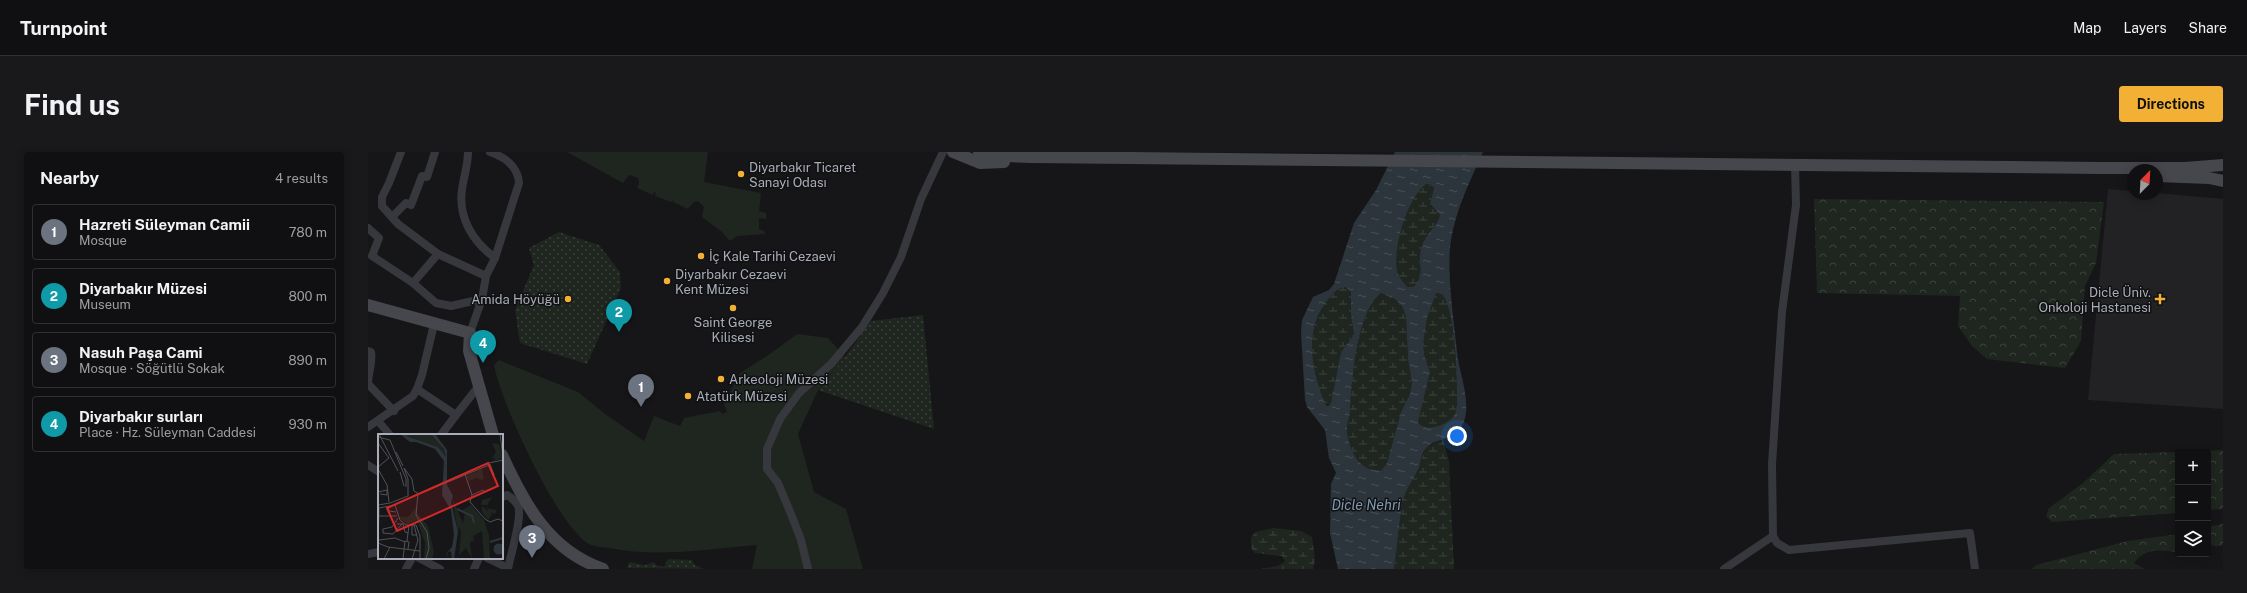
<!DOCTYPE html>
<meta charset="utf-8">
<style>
body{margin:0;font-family:"Public Sans",sans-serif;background:#19191b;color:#f1f3f6}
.controls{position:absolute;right:12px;bottom:12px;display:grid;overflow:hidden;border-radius:4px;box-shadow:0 2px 10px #0003}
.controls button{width:36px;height:36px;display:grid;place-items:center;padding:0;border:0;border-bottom:1px solid #303032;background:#101012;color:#f1f3f6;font:20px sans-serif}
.compass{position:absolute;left:1759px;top:12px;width:36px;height:36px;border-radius:50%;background:#101012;box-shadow:0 2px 10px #0003;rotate:24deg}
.you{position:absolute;left:1089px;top:284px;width:14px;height:14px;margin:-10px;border:3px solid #fff;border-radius:50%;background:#1a73e8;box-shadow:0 0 0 6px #1a73e833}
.badge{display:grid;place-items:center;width:26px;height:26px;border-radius:50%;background:#f2b134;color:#fff;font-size:13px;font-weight:700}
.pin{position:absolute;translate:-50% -33px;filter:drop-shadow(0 1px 2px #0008)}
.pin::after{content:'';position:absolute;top:21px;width:14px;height:12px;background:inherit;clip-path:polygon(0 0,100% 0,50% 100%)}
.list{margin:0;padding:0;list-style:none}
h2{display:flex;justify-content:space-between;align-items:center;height:52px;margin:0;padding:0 16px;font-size:17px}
h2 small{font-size:13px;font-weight:400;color:#9c9d9f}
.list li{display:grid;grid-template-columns:26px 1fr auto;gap:12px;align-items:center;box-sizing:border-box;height:56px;margin:0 8px 8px;padding:0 8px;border:1px solid #303032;border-radius:4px}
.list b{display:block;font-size:15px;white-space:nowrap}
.list p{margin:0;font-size:13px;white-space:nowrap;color:#9c9d9f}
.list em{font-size:13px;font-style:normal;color:#9c9d9f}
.icon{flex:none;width:22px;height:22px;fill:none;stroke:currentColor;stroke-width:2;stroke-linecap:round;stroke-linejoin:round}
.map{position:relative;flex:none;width:1855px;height:417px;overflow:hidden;border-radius:4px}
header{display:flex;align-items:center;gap:24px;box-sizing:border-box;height:56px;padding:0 20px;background:#101012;border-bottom:1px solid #303032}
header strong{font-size:19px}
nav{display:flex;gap:22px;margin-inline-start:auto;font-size:14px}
.intro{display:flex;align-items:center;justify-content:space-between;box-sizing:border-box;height:96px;padding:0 24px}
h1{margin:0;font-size:28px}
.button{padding:10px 18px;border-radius:4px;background:#f2b134;color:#111;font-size:14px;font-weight:700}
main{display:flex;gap:24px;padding:0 24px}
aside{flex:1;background:#101012;border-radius:4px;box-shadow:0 2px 10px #0003}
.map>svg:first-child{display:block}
.built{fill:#222225}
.grass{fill:url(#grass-dots)}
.forest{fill:url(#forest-crowns)}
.wetland{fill:url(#wetland-marsh)}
.park{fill:#1e261f}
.water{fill:url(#water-ripples);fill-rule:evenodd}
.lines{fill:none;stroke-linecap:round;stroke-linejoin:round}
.street{stroke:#37383d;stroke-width:8}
.secondary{stroke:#45474d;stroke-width:12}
.poi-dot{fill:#f2b134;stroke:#111113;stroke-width:1.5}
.labels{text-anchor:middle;stroke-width:3;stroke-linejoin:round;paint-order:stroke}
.poi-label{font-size:13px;fill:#a8adb8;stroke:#111113;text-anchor:start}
.water-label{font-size:14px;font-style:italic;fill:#7f9bb3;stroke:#111113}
.inset-river{fill:none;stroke:#2c353c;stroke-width:2}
.inset-road{fill:none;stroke:#505258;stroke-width:1}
.view{fill:#d62828;fill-opacity:0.15;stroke:#d62828;stroke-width:2}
.inset-edge{fill:none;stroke:#a8adb8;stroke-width:2}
</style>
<header>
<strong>Turnpoint</strong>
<nav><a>Map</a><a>Layers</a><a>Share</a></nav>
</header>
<div class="intro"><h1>Find us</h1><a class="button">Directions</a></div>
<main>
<aside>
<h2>Nearby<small>4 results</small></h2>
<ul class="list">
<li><span class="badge" style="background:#6b7280">1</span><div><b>Hazreti Süleyman Camii</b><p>Mosque</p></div><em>780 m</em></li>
<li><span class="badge" style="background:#0f9aa8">2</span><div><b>Diyarbakır Müzesi</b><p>Museum</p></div><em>800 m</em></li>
<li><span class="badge" style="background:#6b7280">3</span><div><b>Nasuh Paşa Cami</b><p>Mosque · Söğütlü Sokak</p></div><em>890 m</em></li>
<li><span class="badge" style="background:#0f9aa8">4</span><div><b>Diyarbakır surları</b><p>Place · Hz. Süleyman Caddesi</p></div><em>930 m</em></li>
</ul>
</aside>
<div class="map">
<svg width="1855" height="417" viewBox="0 0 1855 417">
<defs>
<pattern id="grass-dots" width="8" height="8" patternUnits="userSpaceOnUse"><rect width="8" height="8" fill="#1e261f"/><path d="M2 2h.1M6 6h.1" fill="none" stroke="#3c433d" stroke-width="1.8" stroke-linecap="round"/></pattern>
<pattern id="forest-crowns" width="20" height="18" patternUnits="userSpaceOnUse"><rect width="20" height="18" fill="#1e261f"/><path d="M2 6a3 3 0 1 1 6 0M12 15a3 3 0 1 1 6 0" fill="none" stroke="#3c433d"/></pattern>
<pattern id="wetland-marsh" width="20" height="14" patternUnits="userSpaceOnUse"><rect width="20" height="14" fill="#1e261f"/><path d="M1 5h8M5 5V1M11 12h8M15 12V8" fill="none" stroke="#3c433d"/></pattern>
<pattern id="water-ripples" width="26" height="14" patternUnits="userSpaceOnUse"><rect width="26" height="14" fill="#2c353c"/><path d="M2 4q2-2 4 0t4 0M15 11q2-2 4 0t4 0" fill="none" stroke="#485056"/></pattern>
</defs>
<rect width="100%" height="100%" fill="#161618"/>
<!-- built -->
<path class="built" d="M1740 37 1765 39V42L1789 41 1855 47V257L1720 248Z"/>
<!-- grass -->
<g class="grass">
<path d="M191 80 231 93 252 120 253 136 219 212 152 191 147 158 166 113 161 96Z"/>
<path d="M555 163 566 277 450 238 477 205 503 169Z"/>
<path d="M300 407 324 408 327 413 336 417 259 416 261 410 277 413 286 410 288 413 296 415Z"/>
</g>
<!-- forest -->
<g class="forest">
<path d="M1446 47 1736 50 1728 111 1717 134 1713 189 1697 216 1619 207 1604 194 1590 174 1592 144 1449 141Z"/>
<path d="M1855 298V357L1840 358V300H1818Z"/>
<path d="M1810 300V361L1684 370 1678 364 1681 356 1715 331 1746 302Z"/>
<path d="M1855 372V393C1850 395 1844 395 1840 391V375Z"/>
<path d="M1810 382V400C1793 398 1777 395 1766 411L1777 417H1664L1668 413 1760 389Z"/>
</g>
<!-- wetland -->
<g class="wetland">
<path d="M1058 32H1062L1066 36 1062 53 1072 63C1069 76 1057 81 1053 97 1049 111 1058 123 1045 135H1039C1036 131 1032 126 1030 122 1023 99 1039 47 1058 32Z"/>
<path d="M978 134 983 140V163L986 183 973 200 963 251 958 254C944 221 935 179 959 149 963 143 970 135 978 134Z"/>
<path d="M1013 141 1027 147 1034 154 1038 165 1040 208 1044 230 1042 242 1033 260 1019 311 1014 318C991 321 982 299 979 280 978 274 982 266 982 259 984 229 988 160 1013 141Z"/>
<path d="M1070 141 1075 143C1088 163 1089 226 1089 252 1088 255 1088 259 1087 262 1082 272 1057 282 1050 270L1062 220 1057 206 1055 193 1059 166 1068 142Z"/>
<path d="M1075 288 1081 309 1086 417H1026L1034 351 1036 342 1050 319 1058 294Z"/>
<path d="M905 376 933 379 944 385 947 409 945 417H892L910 414 917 409 914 404 887 401 883 396V386L887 380Z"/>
</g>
<!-- park -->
<g class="park">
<path d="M199 0H340L336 30 393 41 391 59 398 61V67L391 66V77L396 79 397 82 369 84 362 89 354 80 334 65 336 55 330 49 326 50 320 57 305 50 306 48 303 50 287 44 288 41 286 40 285 43 269 36 271 31 270 26 261 23 255 31Z"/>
<path d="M429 182 460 186 477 205 450 238 430 282 446 340 478 357 495 417H384L389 393C340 397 289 406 241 396 235 395 228 395 223 393 191 379 132 248 126 213L131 208 210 240 237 262 276 289 286 264 312 274 316 266 352 259 354 262 359 260 356 252 372 221 402 202Z"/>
</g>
<!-- water -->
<path class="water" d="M1027 0H1115C1102 29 1088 57 1083 88 1078 119 1086 168 1089 200 1091 221 1102 245 1097 266 1091 291 1066 285 1058 296 1053 301 1053 312 1050 318 1044 330 1037 338 1034 351L1026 417H970L962 381 963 332 968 321 961 306 957 278 939 255 937 248 933 180 934 168 945 145 961 138 966 132 986 71 1008 38ZM1058 32H1062L1066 36 1062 52 1072 63C1069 76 1057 81 1053 97 1049 111 1058 123 1045 135H1039C1036 131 1032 126 1030 122 1023 99 1039 47 1058 32ZM978 135 983 140V163L986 183 973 200 963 251 960 254H958C944 220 935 179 959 149 963 143 970 135 978 135ZM1013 141 1027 147 1034 154 1038 165 1040 208 1044 230 1042 242 1033 260 1019 311 1014 318C991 321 982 299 979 280 978 273 982 266 982 259 984 230 988 160 1013 141ZM1070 141 1075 143C1088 163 1089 226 1089 252 1088 255 1088 259 1087 262 1082 272 1057 282 1050 270L1062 220 1057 206 1055 193 1059 166 1068 142Z"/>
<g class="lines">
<!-- street -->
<g class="street">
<path d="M33 0 21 31 14 45V54L30 72 70 102 118 124"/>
<path d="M100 0C100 13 96 24 94 37 90 65 104 89 127 106"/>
<path d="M1427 13 1428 53 1414 160 1404 312 1405 384 1409 391 1421 398 1602 381 1607 417"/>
<path d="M24 65 38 51 43 53 54 24 59 25 67 0"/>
<path d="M0 76 11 86 4 104 45 131 68 151 83 154 114 147"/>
<path d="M45 131 70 102"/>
<path d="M102 181 114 147 118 124 127 106 151 31C150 15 137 5 122 0"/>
<path d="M0 199 3 200C5 211 0 221 0 232L26 259"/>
<path d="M49 237 54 223 66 172"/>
<path d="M10 269 22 283"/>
<path d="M0 275 45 244 49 237 88 263 110 235"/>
<path d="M73 283 88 263"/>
<path d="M0 313 11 320"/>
<path d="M134 345 139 343C144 346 148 349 150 354 155 365 142 404 140 417"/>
<path d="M0 402 11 400"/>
<path d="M51 406 72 417"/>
<path d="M119 406 140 416"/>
<path d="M38 417 44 406"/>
<path d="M106 417 111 406"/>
<path d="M440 417 433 388 423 362 410 331 399 317V297L412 267 431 241 463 212 494 175 515 141 533 105 553 47 575 0"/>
<path d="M1356 417 1405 384"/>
</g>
<!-- secondary -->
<g class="secondary">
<path d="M585 0 612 11 636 10"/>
<path d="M611 0 637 4 664 5 1732 16H1817L1855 13"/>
<path d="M1789 24 1841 26 1855 29"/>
<path d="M0 153 102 181 101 199 125 283"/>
<path d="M134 303C157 352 180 398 235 417"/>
</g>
</g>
<!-- markers -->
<g class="poi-dot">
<circle cx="373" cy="22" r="4"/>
<circle cx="333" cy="104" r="4"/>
<circle cx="299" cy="129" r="4"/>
<circle cx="200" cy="147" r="4"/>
<path d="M1790 141h4v4h4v4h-4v4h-4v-4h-4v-4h4z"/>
<circle cx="365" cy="156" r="4"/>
<circle cx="353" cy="227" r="4"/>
<circle cx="320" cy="244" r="4"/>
</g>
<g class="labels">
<!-- poi labels -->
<g class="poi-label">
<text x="381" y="20">Diyarbakır Ticaret<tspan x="381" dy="15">Sanayi Odası</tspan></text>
<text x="341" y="109">İç Kale Tarihi Cezaevi</text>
<text x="307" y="127">Diyarbakır Cezaevi<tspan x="307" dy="15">Kent Müzesi</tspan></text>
<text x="1783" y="145" text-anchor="end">Dicle Üniv.<tspan x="1783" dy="15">Onkoloji Hastanesi</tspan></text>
<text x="192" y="152" text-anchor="end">Amida Höyüğü</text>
<text x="365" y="175" text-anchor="middle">Saint George<tspan x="365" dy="15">Kilisesi</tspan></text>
<text x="361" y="232">Arkeoloji Müzesi</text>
<text x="328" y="249">Atatürk Müzesi</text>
</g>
<!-- water labels -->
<g class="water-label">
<text x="998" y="358">Dicle Nehri</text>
</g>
</g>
<!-- overview -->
<g transform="translate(10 282)">
<rect width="125" height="125" fill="#161618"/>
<path d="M114 9 121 10 125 24 113 28 118 25 114 24 118 18ZM104 35 106 45 102 46 99 44 91 47 88 42ZM114 63 109 71 111 75 119 76 117 80 112 78 114 80 110 86 104 78V72L110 77 109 71H103L104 66Z" fill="#1e261f"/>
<path d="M39 0H53L57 3 66 15 68 23 60 13 28 2ZM74 64 85 89 87 79 84 76 93 71 106 86 111 101 112 125H106L104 97 95 102 96 107H93L92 110 94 124 88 114 81 121 83 97 81 93 80 98Z" fill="#1e261f"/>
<path d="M38 73 39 79 50 92 56 118 54 125H46L47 109 39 86 29 90 21 83H30Z" fill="#1e261f"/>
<path d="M22 0H39L28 2 60 13 68 23 66 15 53 0H57L69 16V51L75 62 73 68 80 98 76 125H74L73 117 70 118 68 125 69 119 74 113 76 101 73 76 64 61 66 27 57 15 38 8H32ZM115.5 115a5.5 5.5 0 1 1 11 0a5.5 5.5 0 1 1-11 0Z" fill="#2c353c"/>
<path class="inset-river" d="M79 75 94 82 96 89M112 108 125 104"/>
<path class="inset-road" d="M1 0 20 37M122 0 125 23M0 3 12 6 28 45V53M0 9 11 24 0 33M18 18 25 32M111 29 125 26M111 31 116 41 112 30M0 35 9 51 11 68M22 38 26 52M87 40 94 61 105 56 107 59M0 58 9 56V61L2 60M40 59 38 81 49 98 51 114 48 125M94 61 92 68 107 85 112 88 120 85 125 87M12 69 30 62V45L26 34 34 45 36 57 41 60 111 31M0 71 12 69M10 72 11 77 18 78M1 74 17 71 22 86 28 91H38L42 102V125M1 82H19M20 84 14 93 5 95V99L15 100 24 90M19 90H25L27 98 30 99M34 91V101H39M1 106 17 104 27 108M29 107 31 91M0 109 10 113 42 117M0 113 1 74M6 125 12 113M25 125 27 107 31 108 30 115M34 125 40 106 36 91"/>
<path class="view" d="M110 29 120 52 19 97 9 74Z"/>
<rect width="125" height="125" class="inset-edge"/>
</g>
</svg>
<div class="controls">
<button>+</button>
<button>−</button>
<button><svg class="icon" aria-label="layers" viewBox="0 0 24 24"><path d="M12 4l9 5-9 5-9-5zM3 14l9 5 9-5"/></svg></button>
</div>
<svg class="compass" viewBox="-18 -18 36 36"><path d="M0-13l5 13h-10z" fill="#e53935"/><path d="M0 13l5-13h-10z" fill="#9c9d9f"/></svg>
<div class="you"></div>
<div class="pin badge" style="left:273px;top:255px;background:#6b7280">1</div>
<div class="pin badge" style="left:251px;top:180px;background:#0f9aa8">2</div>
<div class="pin badge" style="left:164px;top:406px;background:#6b7280">3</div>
<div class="pin badge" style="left:115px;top:211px;background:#0f9aa8">4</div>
</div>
</main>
